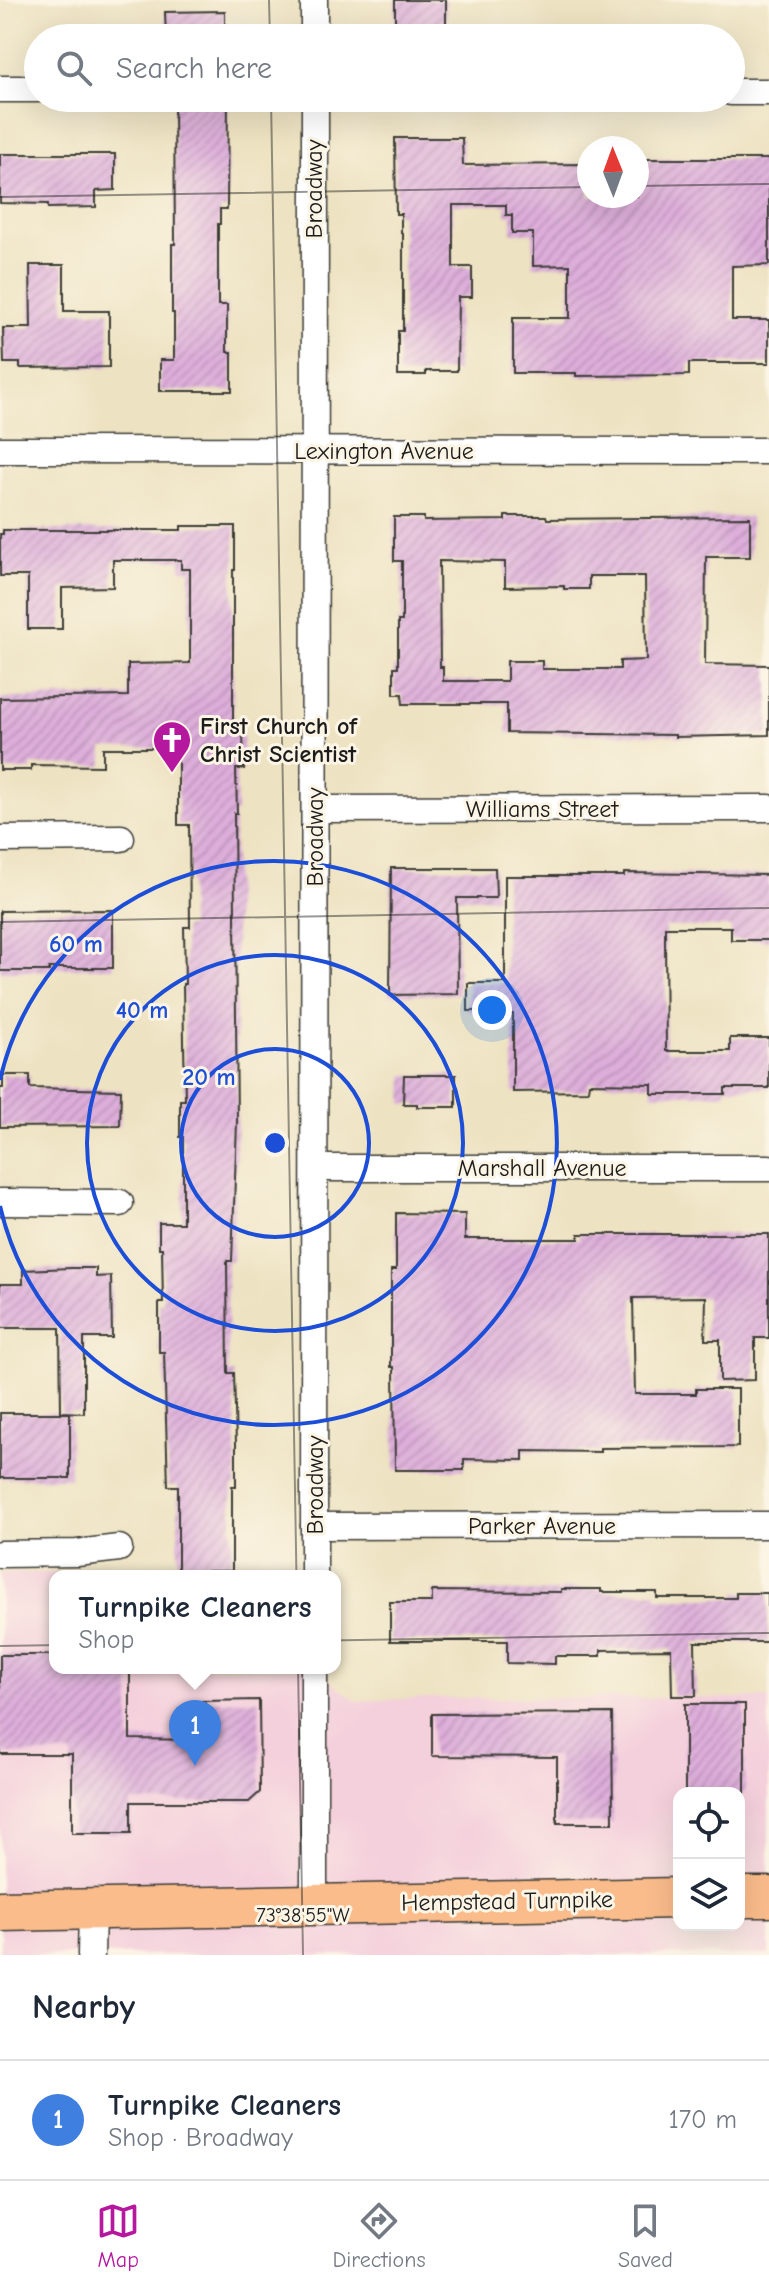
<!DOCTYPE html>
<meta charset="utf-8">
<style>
body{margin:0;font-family:"Comic Neue",sans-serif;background:#f2f2f3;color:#1f2937}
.controls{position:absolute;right:24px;bottom:24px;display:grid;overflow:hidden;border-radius:16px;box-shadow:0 8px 32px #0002}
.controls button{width:72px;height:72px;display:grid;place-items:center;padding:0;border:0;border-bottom:2px solid #e0e1e3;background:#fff;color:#1f2937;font:40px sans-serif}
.compass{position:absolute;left:577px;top:136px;width:72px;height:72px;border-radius:50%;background:#fff;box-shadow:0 8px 32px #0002;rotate:359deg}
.you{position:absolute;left:492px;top:1010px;width:28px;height:28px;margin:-20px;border:6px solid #fff;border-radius:50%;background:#1a73e8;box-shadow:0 0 0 12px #1a73e833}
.badge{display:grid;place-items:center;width:52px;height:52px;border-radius:50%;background:#b5179e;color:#fff;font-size:26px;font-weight:700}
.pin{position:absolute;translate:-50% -66px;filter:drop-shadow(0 2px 4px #0008)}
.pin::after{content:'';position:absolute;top:42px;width:28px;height:24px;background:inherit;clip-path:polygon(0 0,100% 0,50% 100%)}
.popup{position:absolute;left:49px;top:1570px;width:292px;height:104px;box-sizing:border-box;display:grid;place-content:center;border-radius:16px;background:#fff;filter:drop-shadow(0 2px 6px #0005);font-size:26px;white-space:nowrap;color:#747a83}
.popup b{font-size:30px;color:#1f2937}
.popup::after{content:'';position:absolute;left:50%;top:100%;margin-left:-16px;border:16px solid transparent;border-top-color:#fff}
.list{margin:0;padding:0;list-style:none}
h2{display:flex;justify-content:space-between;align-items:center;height:104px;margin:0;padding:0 32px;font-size:34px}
h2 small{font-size:26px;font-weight:400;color:#747a83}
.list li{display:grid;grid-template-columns:52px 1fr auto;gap:24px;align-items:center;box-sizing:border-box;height:120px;padding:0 32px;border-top:2px solid #e0e1e3}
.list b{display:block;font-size:30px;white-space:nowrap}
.list p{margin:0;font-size:26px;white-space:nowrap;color:#747a83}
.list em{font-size:26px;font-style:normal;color:#747a83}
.icon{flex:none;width:44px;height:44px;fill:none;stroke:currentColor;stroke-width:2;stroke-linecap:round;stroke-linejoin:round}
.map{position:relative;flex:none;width:769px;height:1955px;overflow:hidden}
.search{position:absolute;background:#fff;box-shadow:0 8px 32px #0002;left:24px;right:24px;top:24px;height:88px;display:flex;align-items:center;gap:20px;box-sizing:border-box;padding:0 28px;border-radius:44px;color:#747a83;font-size:30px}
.sheet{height:224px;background:#fff}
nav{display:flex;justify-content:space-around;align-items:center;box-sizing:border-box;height:112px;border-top:2px solid #e0e1e3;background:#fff;font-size:22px;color:#747a83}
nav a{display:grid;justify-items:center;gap:4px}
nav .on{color:#b5179e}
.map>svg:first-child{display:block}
.built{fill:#f4cfdc;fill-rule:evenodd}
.building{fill:url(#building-hatch);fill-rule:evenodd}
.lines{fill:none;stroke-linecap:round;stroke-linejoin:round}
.minor-casing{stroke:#3b3a35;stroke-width:29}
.primary-casing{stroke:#3b3a35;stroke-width:43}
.minor{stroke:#fff;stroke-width:26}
.primary{stroke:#fabc8b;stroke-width:40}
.ticks{fill:none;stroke:#1c1c1c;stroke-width:2;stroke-opacity:0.45}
.ring{fill:none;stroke:#1d4ed8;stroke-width:4}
.labels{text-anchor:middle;stroke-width:6;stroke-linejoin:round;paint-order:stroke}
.street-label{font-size:24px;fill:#1c1c1c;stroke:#fcf5e5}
.poi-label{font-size:24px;font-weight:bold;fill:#1c1c1c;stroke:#fcf5e5;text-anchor:start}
.ticks-label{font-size:20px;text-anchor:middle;fill:#1c1c1c;stroke:#fcf5e5;stroke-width:6;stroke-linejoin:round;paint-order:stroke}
.centre{fill:#1d4ed8;stroke:#fcf5e5;stroke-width:4}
.ring-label{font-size:24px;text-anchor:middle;font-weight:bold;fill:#1d4ed8;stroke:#fcf5e5;stroke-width:6;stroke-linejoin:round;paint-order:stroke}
</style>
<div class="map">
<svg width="769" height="1955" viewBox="0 0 769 1955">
<defs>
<pattern id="building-hatch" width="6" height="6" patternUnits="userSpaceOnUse" patternTransform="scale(2)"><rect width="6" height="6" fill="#ddaeda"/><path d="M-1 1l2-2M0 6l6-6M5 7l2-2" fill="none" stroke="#bd95ba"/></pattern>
</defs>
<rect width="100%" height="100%" fill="#fcf5e5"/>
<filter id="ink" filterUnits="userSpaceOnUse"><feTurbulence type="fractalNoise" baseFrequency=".0125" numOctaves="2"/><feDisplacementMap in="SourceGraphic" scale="16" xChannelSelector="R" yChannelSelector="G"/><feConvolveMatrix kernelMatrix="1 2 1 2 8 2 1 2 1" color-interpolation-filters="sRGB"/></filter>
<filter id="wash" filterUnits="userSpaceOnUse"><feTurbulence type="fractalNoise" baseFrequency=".006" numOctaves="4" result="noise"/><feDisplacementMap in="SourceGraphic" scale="32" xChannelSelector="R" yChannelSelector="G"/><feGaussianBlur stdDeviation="1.8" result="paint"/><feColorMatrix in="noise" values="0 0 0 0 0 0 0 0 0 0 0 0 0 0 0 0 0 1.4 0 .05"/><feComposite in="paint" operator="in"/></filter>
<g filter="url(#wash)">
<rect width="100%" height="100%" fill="#ede2c1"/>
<!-- built -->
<path class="built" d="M131 1570V1576H55V1668H314L356 1701 432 1698H769V1955H0V1574ZM679 1793H739V1925H679Z"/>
<g id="blocks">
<!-- building -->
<g class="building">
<rect x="395" y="0" width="51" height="35"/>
<path d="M225 11V38H166L165 12Z"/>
<path d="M174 98H228L227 209H220V224H218V305H227V352H232V391H160V360H174V313H172V244H175Z"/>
<path d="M395 138H462L463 165 589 164V196H637V159H769V265L732 266V320H769V363H689V375L576 376V373H513V318H570V265L533 266V233H512V215H506V205H453V267H472V297H458L457 371H426V375H398V331H403V233H401V214H396Z"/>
<path d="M0 154H115V190L96 191V207L48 208V204L0 203Z"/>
<path d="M30 265H64V311H109V367L20 368V363H4L3 328H31Z"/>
<path d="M505 516H546L547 519 750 517V557H706L705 664 769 665V735L675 737V735L507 733V704H403L402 694H394V667H398V621H402V561H394V517H424V521L505 520ZM439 561 505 562V587L564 586V589H589V576H645L646 660 620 661V669H542V661H507V681H443V667H440Z"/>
<path d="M181 526H235V570H233V732H243L244 769H236L237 813H234L237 1122 232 1261H227L228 1373H234L236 1444V1486H232V1571H178V1486H168L164 1352H159V1303H163L162 1248H159V1223H183V1137H180V1100H185L183 984H185L184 927H190L189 825H178V748H103V766L31 765V770H0V698L128 696V664L190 663V569H181V560H113V587L62 588V629H28V576H0V534H3V530H181Z"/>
<path d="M391 868H495L496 898H457L458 994 390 995Z"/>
<path d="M624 873 769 875V940H731V927H665V941L666 1051H730V1038H769V1088H725V1094H652V1084L589 1083 588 1091 513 1092V1014H503V1011H468V983H505V876H624Z"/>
<path d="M113 910V968H49V971H0V911Z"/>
<path d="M3 1075H30V1088L121 1090 120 1126 0 1127V1088H3Z"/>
<path d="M404 1075H456V1107H417V1104H403Z"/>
<path d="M396 1213 465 1214V1239H579V1234H769V1338H755V1380L720 1381V1340H705L706 1297 633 1298 635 1394H696V1389H738V1447L600 1448V1452L523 1451V1460L464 1459V1470H395L394 1367H391V1270H396Z"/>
<path d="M71 1268H96V1277L111 1276 112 1338H84V1413L61 1412 60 1328H0V1284H23V1270Z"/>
<rect x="0" y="1413" width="70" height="65"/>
<path d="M561 1589H601V1592H657V1598H736V1593H768V1642H695L696 1696H672L671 1649 601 1650V1656H555V1664L507 1663V1641H390V1602H432V1591L561 1592Z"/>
<path d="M0 1655H55V1668H130V1739L202 1740V1701L259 1700 260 1792 249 1802H131V1833H72V1754H0Z"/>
<rect x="685" y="1704" width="60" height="89"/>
<path d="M612 1713 613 1823H557V1757L432 1756V1714Z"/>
</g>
</g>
</g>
<g filter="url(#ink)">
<use href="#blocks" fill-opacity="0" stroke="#3b3a35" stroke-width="2"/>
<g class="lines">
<defs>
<g id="minor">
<path d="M314 0V38"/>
<path d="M0 89H38"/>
<path d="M731 92H769"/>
<path d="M0 450 769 451"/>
<path d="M315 809 769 808"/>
<path d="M0 839 121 838"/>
<path d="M315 1168H769"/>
<path d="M0 1202 120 1203"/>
<path d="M314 1526 769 1525"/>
<path d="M0 1554 77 1553 119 1548"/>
<path d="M314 1576 315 98"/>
<path d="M314 1905V1668"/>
<path d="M91 1955 92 1910"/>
</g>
<g id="primary">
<path d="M739 1897H769"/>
<path d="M0 1911 679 1898"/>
</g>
</defs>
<!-- minor casing -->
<use href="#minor" class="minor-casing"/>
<!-- primary casing -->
<use href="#primary" class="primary-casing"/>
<!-- minor -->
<use href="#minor" class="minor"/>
<!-- primary -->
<use href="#primary" class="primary"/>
</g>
</g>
<!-- ticks -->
<path class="ticks" d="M269 0 270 38M271 98 303 1955M637 186 769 184M0 197 589 187M0 922 769 908M0 1646 769 1633"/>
<!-- distance rings -->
<g class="ring">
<circle cx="275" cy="1143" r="94"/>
<circle cx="275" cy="1143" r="188"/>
<path d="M0 1080A282 282 0 1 1 0 1206"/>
</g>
<!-- icons -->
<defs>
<symbol id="church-pin" viewBox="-11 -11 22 30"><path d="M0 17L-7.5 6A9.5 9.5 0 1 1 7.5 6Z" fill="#b5179e" stroke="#fcf5e5"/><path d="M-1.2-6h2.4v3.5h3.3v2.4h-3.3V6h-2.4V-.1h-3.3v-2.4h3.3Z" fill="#fff"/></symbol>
</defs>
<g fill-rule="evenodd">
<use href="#church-pin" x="150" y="718" width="44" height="60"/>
</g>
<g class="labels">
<!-- street labels -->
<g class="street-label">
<text transform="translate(314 189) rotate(-90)" y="8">Broadway</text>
<text x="384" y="459">Lexington Avenue</text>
<text x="542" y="817">Williams Street</text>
<text transform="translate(315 837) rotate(-90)" y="8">Broadway</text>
<text x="542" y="1176">Marshall Avenue</text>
<text transform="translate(315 1485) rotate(-90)" y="8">Broadway</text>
<text x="542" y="1534">Parker Avenue</text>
<text transform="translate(507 1901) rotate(-1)" y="8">Hempstead Turnpike</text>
</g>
<!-- poi labels -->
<g class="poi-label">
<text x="200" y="734">First Church of<tspan x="200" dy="28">Christ Scientist</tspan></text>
</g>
</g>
<g class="ticks-label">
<text x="303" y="1922">73°38'55"W</text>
</g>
<circle cx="275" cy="1143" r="12" class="centre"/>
<g class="ring-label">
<text x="76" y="952">60 m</text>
<text x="142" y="1018">40 m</text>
<text x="209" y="1085">20 m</text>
</g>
</svg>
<div class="controls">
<button><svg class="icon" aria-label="locate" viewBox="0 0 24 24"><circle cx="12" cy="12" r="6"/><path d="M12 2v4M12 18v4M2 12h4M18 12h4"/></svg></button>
<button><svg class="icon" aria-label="layers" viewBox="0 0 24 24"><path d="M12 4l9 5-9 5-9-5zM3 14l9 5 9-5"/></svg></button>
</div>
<svg class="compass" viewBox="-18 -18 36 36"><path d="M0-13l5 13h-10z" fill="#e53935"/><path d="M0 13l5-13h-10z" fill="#747a83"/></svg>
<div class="you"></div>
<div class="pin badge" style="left:195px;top:1766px;background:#3f7fe0">1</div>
<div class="popup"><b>Turnpike Cleaners</b>Shop</div>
<div class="search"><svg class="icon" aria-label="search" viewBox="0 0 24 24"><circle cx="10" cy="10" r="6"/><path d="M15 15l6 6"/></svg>Search here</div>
</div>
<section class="sheet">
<h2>Nearby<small></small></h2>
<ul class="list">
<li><span class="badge" style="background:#3f7fe0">1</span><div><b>Turnpike Cleaners</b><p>Shop · Broadway</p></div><em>170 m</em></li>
</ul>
</section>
<nav>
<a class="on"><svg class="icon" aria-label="map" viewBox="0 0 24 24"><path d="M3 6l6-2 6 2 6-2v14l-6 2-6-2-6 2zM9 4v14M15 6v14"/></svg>Map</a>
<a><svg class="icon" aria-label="directions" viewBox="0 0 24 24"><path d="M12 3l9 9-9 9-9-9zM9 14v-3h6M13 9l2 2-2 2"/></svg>Directions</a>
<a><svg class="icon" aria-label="saved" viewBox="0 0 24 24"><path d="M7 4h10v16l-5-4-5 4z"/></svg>Saved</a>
</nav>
